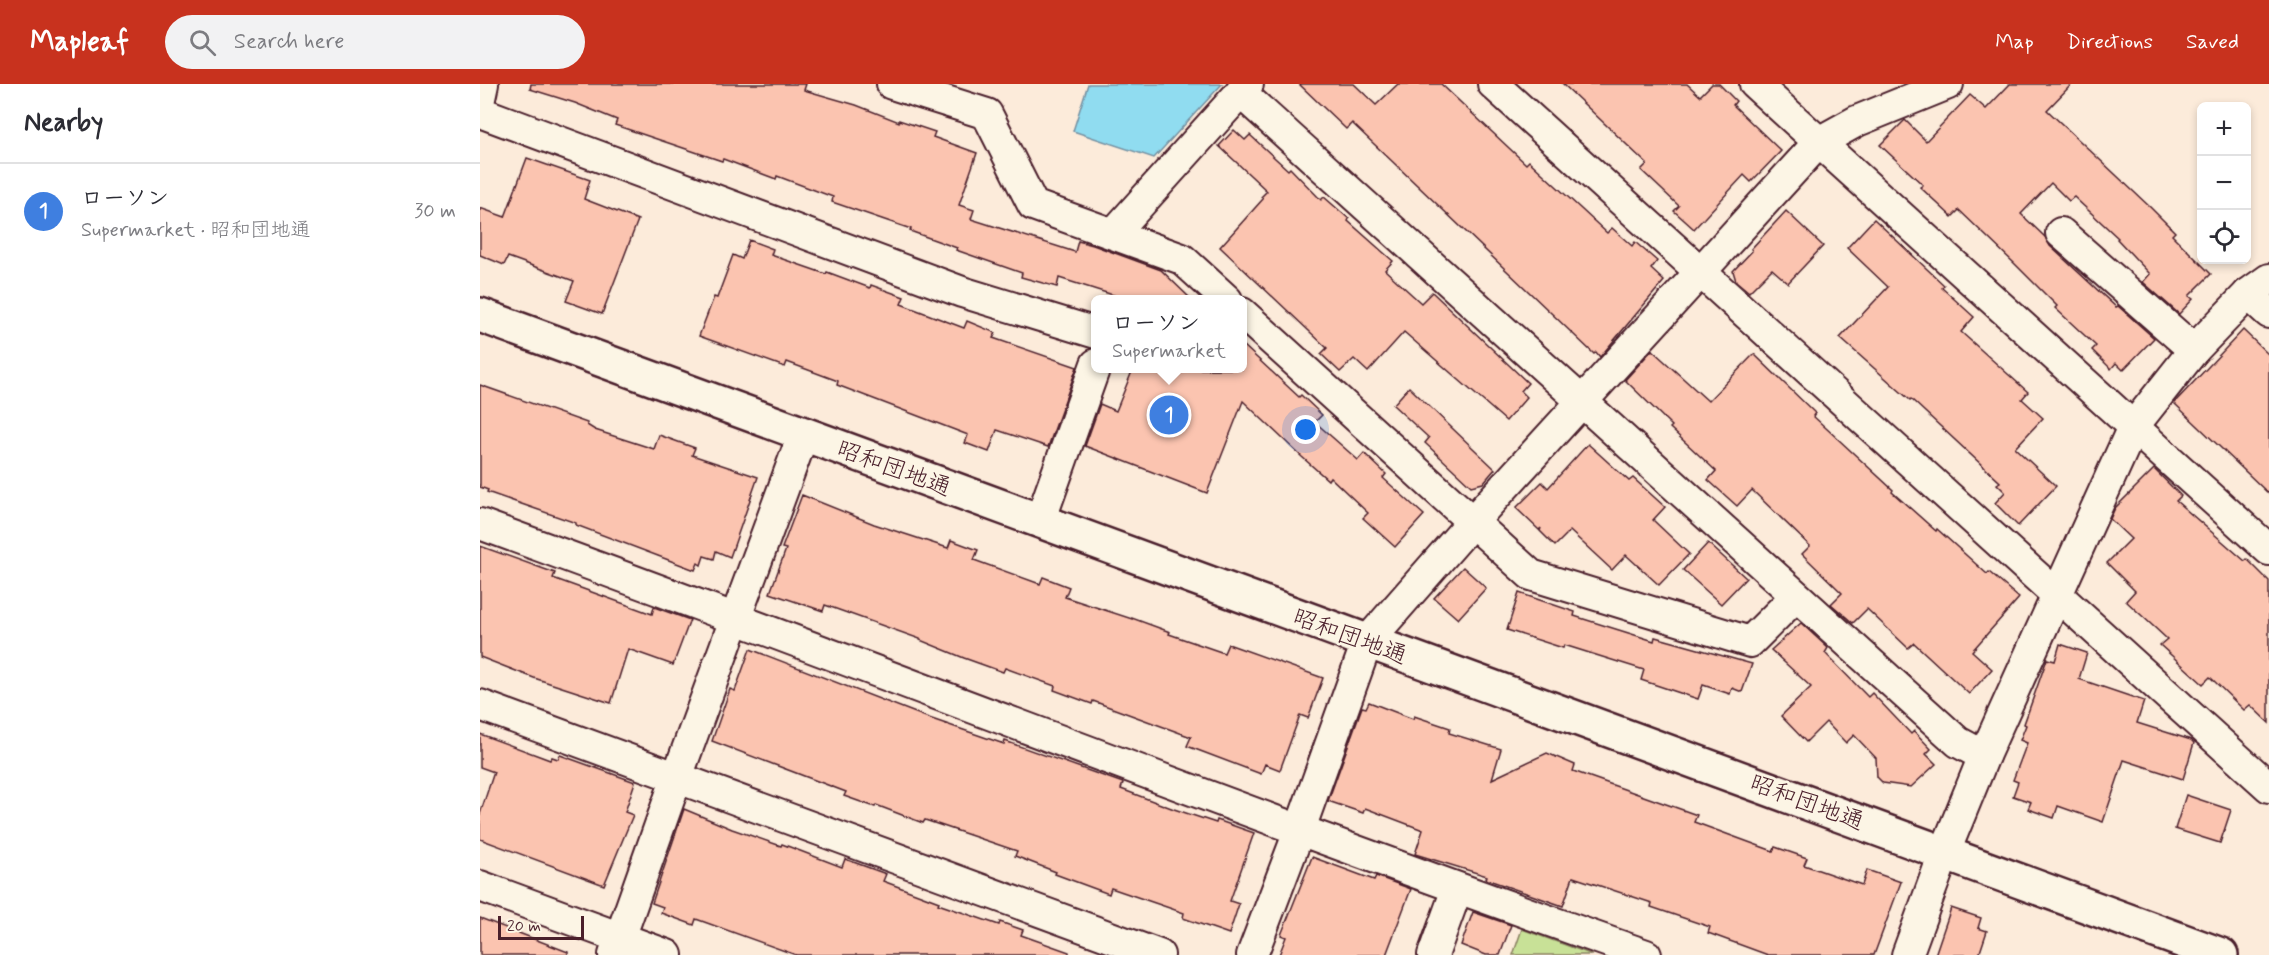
<!DOCTYPE html>
<meta charset="utf-8">
<style>
body{margin:0;font-family:Mynerve,"Klee One",sans-serif;background:#f2f2f3;color:#2b2b33}
.controls{position:absolute;right:18px;top:18px;display:grid;overflow:hidden;border-radius:9px;box-shadow:0 3px 9px #0003}
.controls button{width:54px;height:54px;display:grid;place-items:center;padding:0;border:0;border-bottom:2px solid #e1e1e2;background:#fff;color:#2b2b33;font:30px sans-serif}
.scale{position:absolute;left:18px;bottom:15px;width:86px;box-sizing:border-box;padding-left:6px;border:3px solid #4a1f2b;border-top:0;font-size:16px;line-height:21px;white-space:nowrap;color:#4a1f2b;-webkit-text-stroke:4px #fcf5e5;paint-order:stroke}
.you{position:absolute;left:826px;top:346px;width:21px;height:21px;margin:-15px;border:4px solid #fff;border-radius:50%;background:#1a73e8;box-shadow:0 0 0 9px #1a73e833}
.badge{display:grid;place-items:center;width:39px;height:39px;border-radius:50%;background:#c8321e;color:#fff;font-size:20px;font-weight:700}
.pin{position:absolute;translate:-50% -50%;border:3px solid #fff;box-shadow:0 2px 6px #0006}
.popup{position:absolute;left:611px;top:211px;width:156px;height:78px;box-sizing:border-box;display:grid;place-content:center;border-radius:9px;background:#fff;filter:drop-shadow(0 2px 4px #0005);font-size:20px;white-space:nowrap;color:#7c7c81}
.popup b{font-size:22px;color:#2b2b33}
.popup::after{content:'';position:absolute;left:50%;top:100%;margin-left:-12px;border:12px solid transparent;border-top-color:#fff}
.list{margin:0;padding:0;list-style:none}
h2{display:flex;justify-content:space-between;align-items:center;height:78px;margin:0;padding:0 24px;font-size:26px}
h2 small{font-size:20px;font-weight:400;color:#7c7c81}
.list li{display:grid;grid-template-columns:39px 1fr auto;gap:18px;align-items:center;box-sizing:border-box;height:96px;padding:0 24px;border-top:2px solid #e1e1e2}
.list b{display:block;font-size:22px;white-space:nowrap}
.list p{margin:0;font-size:20px;white-space:nowrap;color:#7c7c81}
.list em{font-size:20px;font-style:normal;color:#7c7c81}
.icon{flex:none;width:33px;height:33px;fill:none;stroke:currentColor;stroke-width:2;stroke-linecap:round;stroke-linejoin:round}
.map{position:relative;flex:none;width:1789px;height:871px;overflow:hidden}
header{display:flex;align-items:center;gap:36px;box-sizing:border-box;height:84px;padding:0 30px;background:#c8321e;color:#fff}
header strong{font-size:28px}
nav{display:flex;gap:33px;margin-inline-start:auto;font-size:21px}
.search{width:420px;height:54px;background:#f2f2f3;display:flex;align-items:center;gap:15px;box-sizing:border-box;padding:0 21px;border-radius:33px;color:#7c7c81;font-size:22px}
main{display:flex}
aside{flex:1;background:#fff}
.map>svg:first-child{display:block}
.green{fill:#c8e197;stroke:#898061;stroke-width:1.5}
.water{fill:#90dcf0;stroke:#7490a1;stroke-width:1.5}
.building{fill:#fbc4b0;stroke:#4a1f2b;stroke-width:1.5}
.lines{fill:none;stroke-linecap:round;stroke-linejoin:round}
.minor-casing{stroke:#4a1f2b;stroke-width:34}
.tertiary-casing{stroke:#4a1f2b;stroke-width:38}
.minor{stroke:#fcf5e5;stroke-width:30}
.tertiary{stroke:#fcf5e5;stroke-width:33}
.labels{text-anchor:middle;stroke-width:5;stroke-linejoin:round;paint-order:stroke}
.street-label{font-size:24px;fill:#4a1f2b;stroke:#fcf5e5}
</style>
<header>
<strong>Mapleaf</strong>
<div class="search"><svg class="icon" aria-label="search" viewBox="0 0 24 24"><circle cx="10" cy="10" r="6"/><path d="M15 15l6 6"/></svg>Search here</div>
<nav><a>Map</a><a>Directions</a><a>Saved</a></nav>
</header>
<main>
<aside>
<h2>Nearby<small></small></h2>
<ul class="list">
<li><span class="badge" style="background:#3f7fe0">1</span><div><b>ローソン</b><p>Supermarket · 昭和団地通</p></div><em>30 m</em></li>
</ul>
</aside>
<div class="map">
<svg width="1789" height="871" viewBox="0 0 1789 871">
<rect width="100%" height="100%" fill="#fcebda"/>
<filter id="ink" filterUnits="userSpaceOnUse"><feTurbulence type="fractalNoise" baseFrequency=".0167" numOctaves="2"/><feDisplacementMap in="SourceGraphic" scale="12" xChannelSelector="R" yChannelSelector="G"/><feConvolveMatrix kernelMatrix="1 2 1 2 8 2 1 2 1" color-interpolation-filters="sRGB"/></filter>
<g filter="url(#ink)">
<!-- green -->
<path class="green" d="M1042 845 1113 871H1033Z"/>
<!-- water -->
<path class="water" d="M608 0H742L674 74 593 47Z"/>
<!-- building -->
<g class="building">
<path d="M51 0H326L324 6 376 21 419 38V36L455 48 453 53 497 69 479 121 494 126 491 135 595 168 598 157 613 161 681 186 712 216H649L579 194 577 203 541 193 542 189 476 166 477 164 430 147 431 145 352 118 353 113 297 92 296 95 243 75 242 77 135 41 137 36 95 19 50 5Z"/>
<path d="M819 0H874L896 21 918 0H961L1046 80 1049 77 1127 149 1132 144 1152 162 1155 158 1177 177 1171 185 1184 197 1120 273 1116 268 1114 270 872 39 866 45Z"/>
<path d="M1083 0H1207L1220 12 1232 0H1239L1256 17 1253 21 1301 67 1271 98 1264 91 1214 145 1194 127 1199 122 1161 86 1167 80Z"/>
<path d="M1530 0H1592L1567 26 1670 123 1695 148 1692 151 1731 190 1709 212 1713 215 1699 230 1663 198 1670 190 1637 155 1638 154 1594 113 1589 117 1571 99 1541 130 1565 153 1570 162 1636 223 1638 222 1674 254 1643 286 1636 279 1631 285 1612 266 1616 262 1575 224 1577 222 1534 179 1479 126 1472 133 1440 103 1443 101 1400 61 1425 36 1446 57 1490 11 1506 25Z"/>
<path d="M754 46 765 56 770 51 808 86 810 84 841 116 844 113 869 135 868 137 913 177 905 186 941 219 952 208 1048 299 1041 307 1047 313 1026 337 924 248 888 288 874 275 860 288 841 270 847 264 740 163 783 115 781 113 787 107 739 62Z"/>
<path d="M47 74 110 96 104 115 158 136 122 230 86 217 94 197 28 173 24 181 0 171V124L25 133Z"/>
<path d="M1306 127 1343 162 1308 199 1292 185 1269 208 1256 197 1253 187 1272 167 1271 165Z"/>
<path d="M1394 135 1464 201 1462 204 1494 233 1481 248 1548 308 1542 315 1563 334 1535 364 1576 402 1538 442 1515 419 1525 408 1517 400 1520 398 1431 315 1430 316 1360 254 1408 203 1367 164Z"/>
<path d="M269 156 293 165 291 171 346 190 347 188 390 204 391 201 424 213 421 220 484 244 487 237 516 249 513 254 597 283 568 363 517 346 509 368 485 359 488 351 357 301 358 297 307 278 305 283 219 252 234 213 237 214 253 171 262 175Z"/>
<path d="M1763 246 1789 271V410L1694 319Z"/>
<path d="M762 260 819 313 821 311 842 331 835 338 878 376 884 369 906 390 903 394 944 431 915 463 883 434 888 429 850 393 848 396 822 373 763 317 727 409 605 362 620 320 636 327 653 285H762Z"/>
<path d="M1172 266 1228 317 1274 270 1335 329 1333 332 1413 406 1412 408 1456 447 1457 445 1507 490 1509 488 1539 514 1492 567 1512 585 1489 610 1434 559 1428 564 1387 525 1373 539 1351 520 1362 509 1322 470 1330 462 1272 406 1257 422 1228 396 1236 387 1190 344 1192 342 1145 296Z"/>
<path d="M0 301 107 339V341L115 346 174 365 179 351 215 364 212 371 278 393 250 473 236 467 234 475 224 472 221 481 218 479 215 486 96 441V439L7 408 8 406 0 403Z"/>
<path d="M929 303 1015 385 1003 399 991 402 945 359 949 354 913 321Z"/>
<path d="M1108 360 1149 397 1153 394 1185 423 1173 436 1209 470 1179 501 1146 471 1132 486 1090 447 1075 462 1060 447 1061 444 1059 446 1036 424 1062 398 1068 404Z"/>
<path d="M1674 385 1701 412 1696 417 1765 477 1767 475 1789 497V639L1770 621 1764 626 1730 593 1723 600 1680 561 1687 555 1646 517 1655 507 1627 479 1651 455 1630 435 1635 424Z"/>
<path d="M322 411 394 440 468 464 471 456 498 466 494 476 560 500 563 493 589 503 585 513 652 535V534L690 548 689 550 744 569 748 560 843 594 828 634 820 631 800 686 785 680 781 690 707 662 711 653 613 617 612 620 574 606 575 602 525 584 523 588 484 574 440 556V555L345 521 343 527 290 509 306 465 302 464Z"/>
<path d="M1228 459 1266 494 1241 520 1203 486Z"/>
<path d="M0 462 75 489 73 494 172 530 174 523 210 536 193 581 148 565 131 619 54 594 0 573Z"/>
<path d="M983 483 1006 504 978 535 954 514Z"/>
<path d="M1039 509 1095 528 1094 532 1174 557 1175 553 1272 580 1262 608 1252 604 1250 610 1223 601 1218 615 1161 596 1164 586 1084 561 1083 564 1027 546Z"/>
<path d="M1321 539 1348 564 1345 569 1388 613 1392 609 1431 650 1434 647 1451 665 1446 670 1456 680 1431 703 1403 699 1397 693 1396 674 1374 651 1366 659 1346 638 1326 658 1301 632 1331 603 1291 566Z"/>
<path d="M1580 560 1607 569 1599 595 1664 617 1657 639 1711 656 1714 659 1703 695 1644 676 1623 738 1578 722 1574 734 1548 725 1551 718 1533 712 1538 698 1533 696 1547 659 1540 656 1546 641 1544 640 1567 575 1575 577Z"/>
<path d="M270 565 446 633 524 660 525 657 643 699 641 705 694 725 736 739 737 736 774 749 750 817 759 820 749 850 703 834 704 829 631 804 629 810 575 790 576 788 535 772 537 767 445 736 443 739 396 721 395 723 364 712 366 708 232 657 250 605 255 607Z"/>
<path d="M889 618 933 635 934 632 970 644 969 649 1021 665 1012 695 1067 669 1095 681 1093 687 1217 731 1214 738 1293 767 1295 763 1327 774 1324 781 1382 801 1387 786 1421 798 1394 871H1288L1228 849 1230 843 1171 823 1172 819 1093 793 1083 822 1006 795 1007 792 935 770 943 746 885 724 883 729 848 717 882 623 886 624Z"/>
<path d="M0 650 70 676 72 673 78 675 80 671 155 698 145 728 153 731 124 801 0 755V730L14 688 0 683Z"/>
<path d="M1706 711 1751 726 1740 759 1695 745Z"/>
<path d="M204 725 252 745 301 762 302 760 362 783 365 775 406 790 403 797 459 818 458 820 519 841 520 838 543 846 541 851 589 868V871H316L216 835 214 841 181 829 183 823 172 819Z"/>
<path d="M832 773 894 796 896 792 931 805 906 871H799L806 853 801 851Z"/>
<path d="M1471 824 1501 834 1498 844 1507 847 1499 871H1455Z"/>
<path d="M993 828 1031 841 1020 871H1006L981 861Z"/>
<path d="M0 834 88 868V871H0Z"/>
</g>
<g class="lines">
<defs>
<g id="minor">
<path d="M412 0 507 30 553 121 702 175 747 216"/>
<path d="M1013 0 1789 703"/>
<path d="M1275 0 1789 466"/>
<path d="M760 8 1478 658 1504 672"/>
<path d="M0 14 3 0"/>
<path d="M0 28 482 208 616 249"/>
<path d="M634 149 768 0"/>
<path d="M1581 149 1714 266"/>
<path d="M1768 210 1789 229"/>
<path d="M762 229 1051 491 1270 558 1316 512"/>
<path d="M560 437 616 280"/>
<path d="M0 440C389 582 775 734 1166 871"/>
<path d="M0 621 679 871"/>
<path d="M0 802 187 871"/>
<path d="M134 871 197 693 323 351"/>
<path d="M772 871 820 745 887 558 993 437 1339 58 1377 37 1468 0"/>
<path d="M953 871 977 805"/>
<path d="M1427 871 1464 770 1504 672 1653 343 1714 266 1768 210 1789 195"/>
</g>
<path id="tertiary" d="M0 231 1741 871"/>
</defs>
<!-- minor casing -->
<use href="#minor" class="minor-casing"/>
<!-- tertiary casing -->
<use href="#tertiary" class="tertiary-casing"/>
<!-- minor -->
<use href="#minor" class="minor"/>
<!-- tertiary -->
<use href="#tertiary" class="tertiary"/>
</g>
</g>
<g class="labels">
<!-- street labels -->
<g class="street-label">
<text transform="translate(414 384) rotate(20)" y="8">昭和団地通</text>
<text transform="translate(870 552) rotate(20)" y="8">昭和団地通</text>
<text transform="translate(1327 718) rotate(20)" y="8">昭和団地通</text>
</g>
</g>
</svg>
<div class="controls">
<button>+</button>
<button>−</button>
<button><svg class="icon" aria-label="locate" viewBox="0 0 24 24"><circle cx="12" cy="12" r="6"/><path d="M12 2v4M12 18v4M2 12h4M18 12h4"/></svg></button>
</div>
<div class="scale">20 m</div>
<div class="you"></div>
<div class="pin badge" style="left:689px;top:331px;background:#3f7fe0">1</div>
<div class="popup"><b>ローソン</b>Supermarket</div>
</div>
</main>
